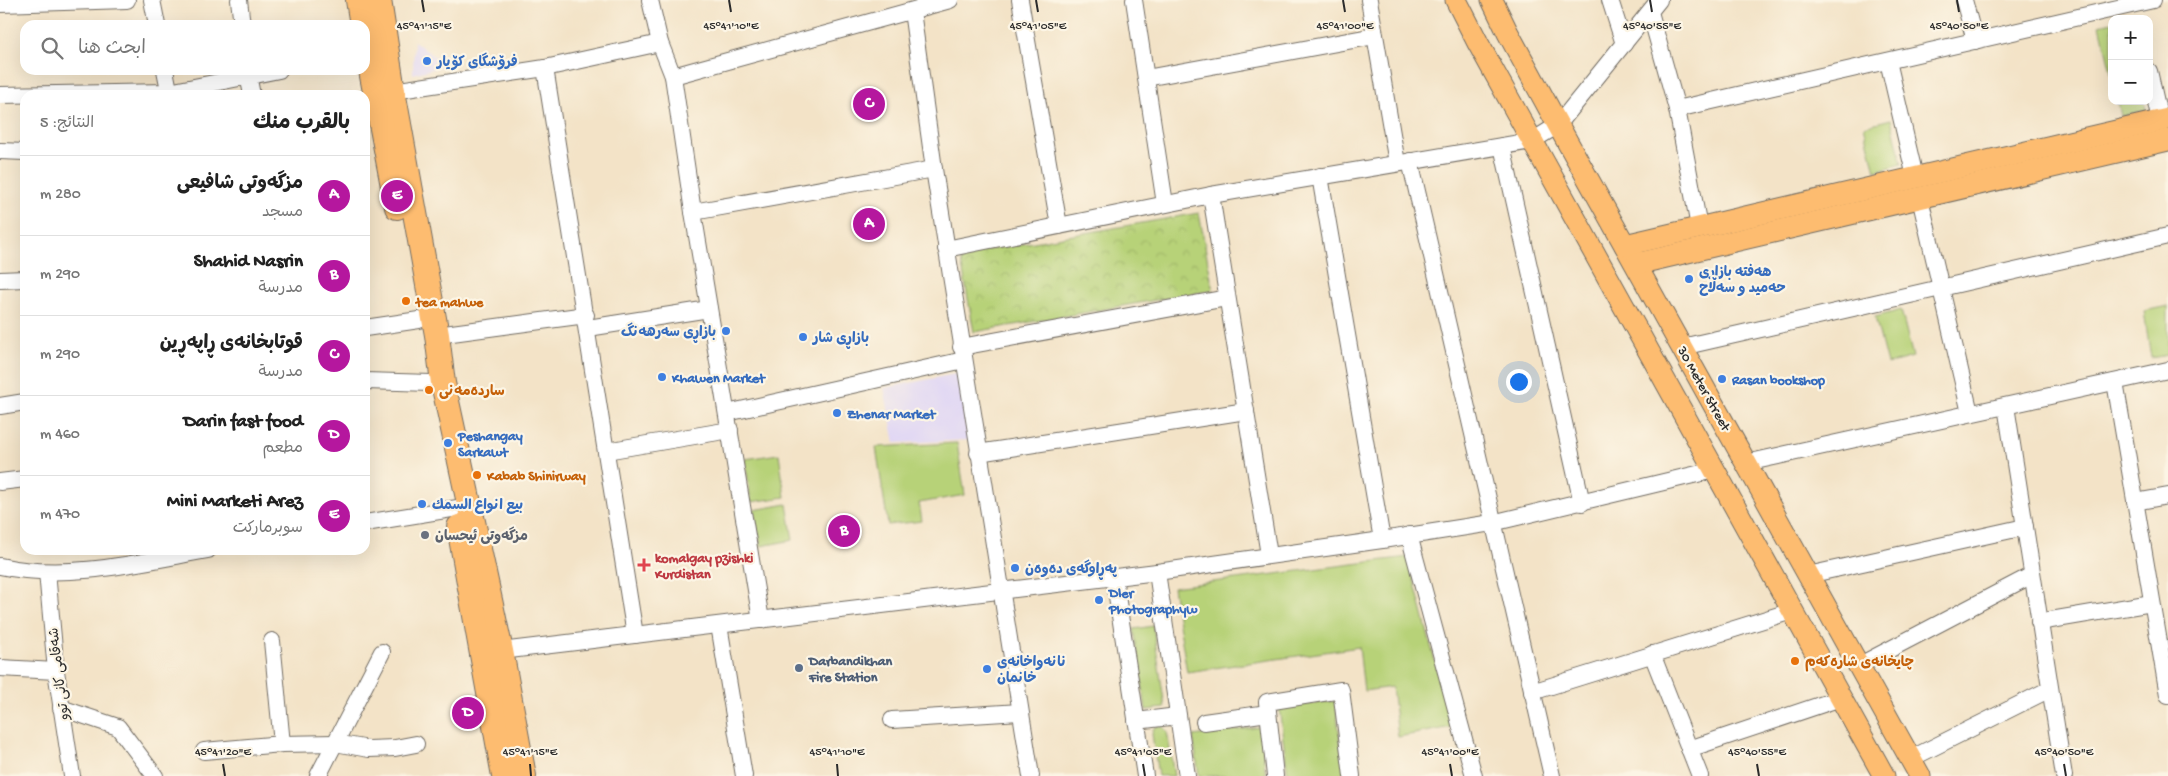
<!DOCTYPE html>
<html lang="ar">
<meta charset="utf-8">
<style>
body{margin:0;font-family:"Gochi Hand","Playpen Sans Arabic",sans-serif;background:#f2f2f2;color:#222;direction:rtl}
.controls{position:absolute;right:15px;top:15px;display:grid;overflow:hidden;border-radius:10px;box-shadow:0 5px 20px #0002}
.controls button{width:45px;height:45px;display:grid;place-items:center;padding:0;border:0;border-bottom:1px solid #e0e0e0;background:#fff;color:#222;font:25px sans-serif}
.you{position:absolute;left:1518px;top:381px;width:18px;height:18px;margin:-12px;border:4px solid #fff;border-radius:50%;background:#1a73e8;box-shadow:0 0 0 8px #1a73e833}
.badge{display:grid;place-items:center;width:32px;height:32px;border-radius:50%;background:#b5179e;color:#fff;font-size:16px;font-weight:700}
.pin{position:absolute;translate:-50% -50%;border:2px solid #fff;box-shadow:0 1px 5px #0006}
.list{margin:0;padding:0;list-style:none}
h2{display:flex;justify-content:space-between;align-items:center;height:65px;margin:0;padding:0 20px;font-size:21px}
h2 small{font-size:16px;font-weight:400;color:#767676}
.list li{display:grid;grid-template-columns:32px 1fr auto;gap:15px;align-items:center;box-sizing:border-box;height:80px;padding:0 20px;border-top:1px solid #e0e0e0}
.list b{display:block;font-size:19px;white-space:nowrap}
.list p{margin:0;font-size:16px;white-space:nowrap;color:#767676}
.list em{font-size:16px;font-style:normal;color:#767676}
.icon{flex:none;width:28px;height:28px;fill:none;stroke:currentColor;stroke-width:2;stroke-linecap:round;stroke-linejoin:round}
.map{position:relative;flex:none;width:2168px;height:776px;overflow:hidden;direction:ltr}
.search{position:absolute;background:#fff;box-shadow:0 5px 20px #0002;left:20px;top:20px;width:350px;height:55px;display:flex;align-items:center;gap:12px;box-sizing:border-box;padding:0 18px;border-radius:15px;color:#767676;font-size:19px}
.panel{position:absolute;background:#fff;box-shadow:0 5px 20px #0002;left:20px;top:90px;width:350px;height:465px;border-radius:15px;direction:rtl}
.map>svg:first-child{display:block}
.built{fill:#dfd5f5}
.grass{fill:#b7d278;stroke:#717e52}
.park{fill:url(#park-crowns);stroke:#717e52}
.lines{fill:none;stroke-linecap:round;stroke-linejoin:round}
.minor-casing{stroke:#716b62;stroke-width:18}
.major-casing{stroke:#716b62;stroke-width:23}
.highway-casing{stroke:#716b62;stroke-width:26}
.minor{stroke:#fff;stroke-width:16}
.major{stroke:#fdbc6f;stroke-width:21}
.highway{stroke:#fdbc6f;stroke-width:24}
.ticks{fill:none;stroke:#2b2b2b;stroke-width:2}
.shop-dot{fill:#3f7fe0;stroke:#fcf5e5;stroke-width:2}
.food-dot{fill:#e8710a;stroke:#fcf5e5;stroke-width:2}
.worship-dot{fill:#6b7280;stroke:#fcf5e5;stroke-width:2}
.health-dot{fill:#e0444e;stroke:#fcf5e5;stroke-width:2}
.service-dot{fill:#5c6f8a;stroke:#fcf5e5;stroke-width:2}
.labels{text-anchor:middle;stroke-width:4.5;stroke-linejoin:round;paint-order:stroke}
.shop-label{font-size:14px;font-weight:bold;fill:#366cbe;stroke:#fcf5e5;text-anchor:start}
.food-label{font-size:14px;font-weight:bold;fill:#c56008;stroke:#fcf5e5;text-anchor:start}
.street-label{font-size:14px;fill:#2b2b2b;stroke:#fcf5e5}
.worship-label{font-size:14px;font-weight:bold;fill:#5b616d;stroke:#fcf5e5;text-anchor:start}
.health-label{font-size:14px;font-weight:bold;fill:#be3a42;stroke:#fcf5e5;text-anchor:start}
.service-label{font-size:14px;font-weight:bold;fill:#4e5e75;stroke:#fcf5e5;text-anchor:start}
.ticks-label{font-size:12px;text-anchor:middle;fill:#2b2b2b;stroke:#fcf5e5;stroke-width:4.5;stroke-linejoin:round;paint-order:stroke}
</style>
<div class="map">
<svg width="2168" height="776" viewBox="0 0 2168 776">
<defs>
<pattern id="park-crowns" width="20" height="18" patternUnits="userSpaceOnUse" patternTransform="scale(1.25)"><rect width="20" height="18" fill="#b7d278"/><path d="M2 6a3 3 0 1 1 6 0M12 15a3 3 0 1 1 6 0" fill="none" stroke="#9eb468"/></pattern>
</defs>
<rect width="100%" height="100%" fill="#fcf5e5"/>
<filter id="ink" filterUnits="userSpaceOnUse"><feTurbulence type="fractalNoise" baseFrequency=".02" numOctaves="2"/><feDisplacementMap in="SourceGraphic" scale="10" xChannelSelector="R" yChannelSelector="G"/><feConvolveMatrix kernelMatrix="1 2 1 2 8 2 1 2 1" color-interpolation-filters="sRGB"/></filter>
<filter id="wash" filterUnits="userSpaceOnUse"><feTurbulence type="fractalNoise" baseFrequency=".0096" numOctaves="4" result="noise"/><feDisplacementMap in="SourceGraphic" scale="20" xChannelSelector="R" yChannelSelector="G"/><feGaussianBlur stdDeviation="1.12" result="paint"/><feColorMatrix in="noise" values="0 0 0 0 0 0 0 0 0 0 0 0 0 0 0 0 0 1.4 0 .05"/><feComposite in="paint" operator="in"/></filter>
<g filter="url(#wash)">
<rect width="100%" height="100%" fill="#f3e3c7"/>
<!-- built -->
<g class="built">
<path d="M414 41 431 54 447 65 413 74Z"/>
<path d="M961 373 971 440 895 443 884 388Z"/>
</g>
<!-- grass -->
<g class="grass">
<path d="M2112 22V76L2100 25Z"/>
<path d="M2118 101H2144L2146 110 2121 116Z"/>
<path d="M1891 119 1902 164 1875 171 1864 126Z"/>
<path d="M2168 306V355L2151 358 2144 311Z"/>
<path d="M1901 310 1913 357 1887 364 1875 317Z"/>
<path d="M957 443 965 495 919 503 922 521 888 525 876 447Z"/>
<path d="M779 454 785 497 751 502 745 459Z"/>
<path d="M787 504 793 540 761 546 754 510Z"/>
<path d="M1408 557 1452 727 1398 737 1392 687 1364 691 1359 647 1187 672 1173 587Z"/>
<path d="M1153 626 1165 708 1146 710 1134 629Z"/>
<path d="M1335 701 1345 776H1288L1279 708Z"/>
<path d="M1157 726H1162L1167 731 1174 776H1158L1152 734 1153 729Z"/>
<path d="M1260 727 1266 776H1199L1193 736Z"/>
</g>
<!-- park -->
<path class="park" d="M1199 213 1213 290 974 332 960 255Z"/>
</g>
<g filter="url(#ink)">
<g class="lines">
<defs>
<g id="minor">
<path d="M152 0 157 25"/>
<path d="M239 0 242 25"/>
<path d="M650 0 660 43 673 76 693 212 761 620"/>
<path d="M1020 0 1059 226"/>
<path d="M1134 0 1165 204"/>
<path d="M1369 0 1397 163"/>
<path d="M1610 0 1624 44"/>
<path d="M1964 0 1975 41"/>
<path d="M0 4 127 0"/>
<path d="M912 11 934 169 1031 776"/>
<path d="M1650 12 1677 109 1699 227"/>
<path d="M1888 61 1915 177"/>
<path d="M545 68 635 635"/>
<path d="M165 70 170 95"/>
<path d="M247 70 252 95"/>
<path d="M2149 71 2160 120"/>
<path d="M673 76 950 0"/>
<path d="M1146 78 1375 36"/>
<path d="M393 91 545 68 660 43"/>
<path d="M0 95 169 92 279 70"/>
<path d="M1677 109 2153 0"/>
<path d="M1502 146 1582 503"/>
<path d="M0 151 25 152"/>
<path d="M1410 161 1552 776"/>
<path d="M1320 176 1382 540"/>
<path d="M1211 195 1269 555"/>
<path d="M1920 198 1970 413"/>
<path d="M693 212 934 169"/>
<path d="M946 249 1211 195 1532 141 1558 125 1659 0"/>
<path d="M0 280 25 279"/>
<path d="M365 328 419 320"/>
<path d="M588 328 709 309"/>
<path d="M437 335 586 315"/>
<path d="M961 347 1227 298"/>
<path d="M1682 347 2168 236"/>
<path d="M365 381 431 383"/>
<path d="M2115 382 2168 695"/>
<path d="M0 406 25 402"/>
<path d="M2006 406 2064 776"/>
<path d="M727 413 964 360"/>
<path d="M606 451 730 430"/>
<path d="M978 453 1246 411"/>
<path d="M1746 463 2168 370"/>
<path d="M0 482 25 479"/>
<path d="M2135 502 2168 496"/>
<path d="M365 523 470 506"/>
<path d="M1409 535 1474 776"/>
<path d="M0 566C67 581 141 562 208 550"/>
<path d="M47 572 56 671 72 776"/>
<path d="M1157 572 1187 776"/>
<path d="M1808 575 2025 527"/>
<path d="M1114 577 1145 776"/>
<path d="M2039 622 2152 603"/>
<path d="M719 625 744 776"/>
<path d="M272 641 282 744"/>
<path d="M501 651 1157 572 1382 540 1492 523 1714 470"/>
<path d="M1652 654 1700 776"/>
<path d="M1858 666 2032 575"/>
<path d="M0 668 56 671"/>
<path d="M1532 692 1792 611"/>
<path d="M61 708 118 727 155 776"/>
<path d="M892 720 1020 712"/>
<path d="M1136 721 1178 716"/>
<path d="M1204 722 1268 713"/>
<path d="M1689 749 1841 698"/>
<path d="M204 751 282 744 335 743 369 749 395 748 416 744"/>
<path d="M1910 759 2050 689"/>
<path d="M318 776 382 652"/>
<path d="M1275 776 1267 702 1341 690 1352 776"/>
</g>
<g id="major">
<path d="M1456 0 1478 43 1884 776"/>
<path d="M1492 0 1508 33 1558 125 1920 776"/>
<path d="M1625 245 2168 119"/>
<path d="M1636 264 2168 140"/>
</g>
<g id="highway">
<path d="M358 0 362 25"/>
<path d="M379 0 393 91 437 335 443 383 501 651 524 776"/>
<path d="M365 39 397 207"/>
<path d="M459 527 504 776"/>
</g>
</defs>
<!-- minor casing -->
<use href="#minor" class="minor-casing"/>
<!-- major casing -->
<use href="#major" class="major-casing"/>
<!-- highway casing -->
<use href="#highway" class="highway-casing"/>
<!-- minor -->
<use href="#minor" class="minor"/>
<!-- major -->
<use href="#major" class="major"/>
<!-- highway -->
<use href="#highway" class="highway"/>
</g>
</g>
<!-- ticks -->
<path class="ticks" d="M422 0 424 12M729 0 731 12M1036 0 1038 12M1343 0 1345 12M1650 0 1652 12M1957 0 1959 12M223 764 225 776M530 764 531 776M837 764 838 776M1143 764 1145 776M1450 764 1452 776M1757 764 1759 776M2064 764 2066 776"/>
<!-- markers -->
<g class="shop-dot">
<circle cx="427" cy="61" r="5"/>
<circle cx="1689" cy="279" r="5"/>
<circle cx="726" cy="331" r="5"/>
<circle cx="803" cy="337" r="5"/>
<circle cx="662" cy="377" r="5"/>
<circle cx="1722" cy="379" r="5"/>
<circle cx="837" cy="413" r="5"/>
<circle cx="448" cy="443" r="5"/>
<circle cx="422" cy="504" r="5"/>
<circle cx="1015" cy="568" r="5"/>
<circle cx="1099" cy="600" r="5"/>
<circle cx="987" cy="669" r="5"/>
</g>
<g class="food-dot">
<circle cx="406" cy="301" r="5"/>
<circle cx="429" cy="390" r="5"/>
<circle cx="477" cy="475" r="5"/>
<circle cx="1795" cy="661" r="5"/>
</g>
<circle class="worship-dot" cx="425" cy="535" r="5"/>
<path class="health-dot" d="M641.5 557.5h5v5h5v5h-5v5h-5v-5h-5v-5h5z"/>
<circle class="service-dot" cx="799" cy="668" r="5"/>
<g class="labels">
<!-- shop labels -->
<g class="shop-label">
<text x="437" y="66">فرۆشگای کۆیار</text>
<text x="1699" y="276">هەفتە بازاڕی<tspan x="1699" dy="16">حەمید و سەڵاح</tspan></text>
<text x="716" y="336" text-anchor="end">بازاڕی سەرهەنگ</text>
<text x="813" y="342">بازاڕی شار</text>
<text x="672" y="382">Khawen Market</text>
<text x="1732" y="384">Rasan bookshop</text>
<text x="847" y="418">Zhenar Market</text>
<text x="458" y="440">Peshangay<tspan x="458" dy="16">Sarkawt</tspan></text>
<text x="432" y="509">بيع انواع السمك</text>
<text x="1025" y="573">پەڕاوگەی دەوەن</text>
<text x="1109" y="597">Dler<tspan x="1109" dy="16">Photographyw</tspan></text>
<text x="997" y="666">نانەواخانەی<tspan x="997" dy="16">خانمان</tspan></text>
</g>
<!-- food labels -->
<g class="food-label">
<text x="416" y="306">tea mahwe</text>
<text x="439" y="395">ساردەمەنی</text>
<text x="487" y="480">Kabab Shinirway</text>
<text x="1805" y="666">چایخانەی شارەکەم</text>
</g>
<!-- street labels -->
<g class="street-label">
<text transform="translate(1705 388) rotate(61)" y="5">30 Meter Street</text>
<text transform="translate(58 674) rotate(-97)" y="5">شەقامی کانی توو</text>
</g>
<!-- worship labels -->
<g class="worship-label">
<text x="435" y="540">مزگەوتی ئیحسان</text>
</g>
<!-- health labels -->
<g class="health-label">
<text x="655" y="562">komalgay pzishki<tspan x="655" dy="16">Kurdistan</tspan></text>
</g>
<!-- service labels -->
<g class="service-label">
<text x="809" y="665">Darbandikhan<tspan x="809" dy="16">Fire Station</tspan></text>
</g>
</g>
<g class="ticks-label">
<text x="424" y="29">45°41'15"E</text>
<text x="731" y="29">45°41'10"E</text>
<text x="1038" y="29">45°41'05"E</text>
<text x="1345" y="29">45°41'00"E</text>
<text x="1652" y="29">45°40'55"E</text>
<text x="1959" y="29">45°40'50"E</text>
<text x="223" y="755">45°41'20"E</text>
<text x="530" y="755">45°41'15"E</text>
<text x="837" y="755">45°41'10"E</text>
<text x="1143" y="755">45°41'05"E</text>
<text x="1450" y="755">45°41'00"E</text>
<text x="1757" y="755">45°40'55"E</text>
<text x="2064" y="755">45°40'50"E</text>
</g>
</svg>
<div class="controls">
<button>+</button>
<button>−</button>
</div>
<div class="you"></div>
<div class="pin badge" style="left:869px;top:224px">A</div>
<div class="pin badge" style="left:844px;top:531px">B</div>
<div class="pin badge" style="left:869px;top:104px">C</div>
<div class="pin badge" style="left:468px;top:713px">D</div>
<div class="pin badge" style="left:397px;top:196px">E</div>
<div class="search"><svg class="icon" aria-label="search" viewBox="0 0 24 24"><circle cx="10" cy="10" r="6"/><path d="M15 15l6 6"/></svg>ابحث هنا</div>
<section class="panel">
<h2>بالقرب منك<small>النتائج: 5</small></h2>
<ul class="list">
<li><span class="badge">A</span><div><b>مزگەوتی شافیعی</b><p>مسجد</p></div><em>280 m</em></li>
<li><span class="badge">B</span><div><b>Shahid Nasrin</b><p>مدرسة</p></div><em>290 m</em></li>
<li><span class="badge">C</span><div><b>قوتابخانەی ڕاپەڕین</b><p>مدرسة</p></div><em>290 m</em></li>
<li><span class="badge">D</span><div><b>Darin fast food</b><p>مطعم</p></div><em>460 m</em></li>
<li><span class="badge">E</span><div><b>Mini Marketi Arez</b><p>سوبرماركت</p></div><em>470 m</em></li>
</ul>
</section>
</div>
